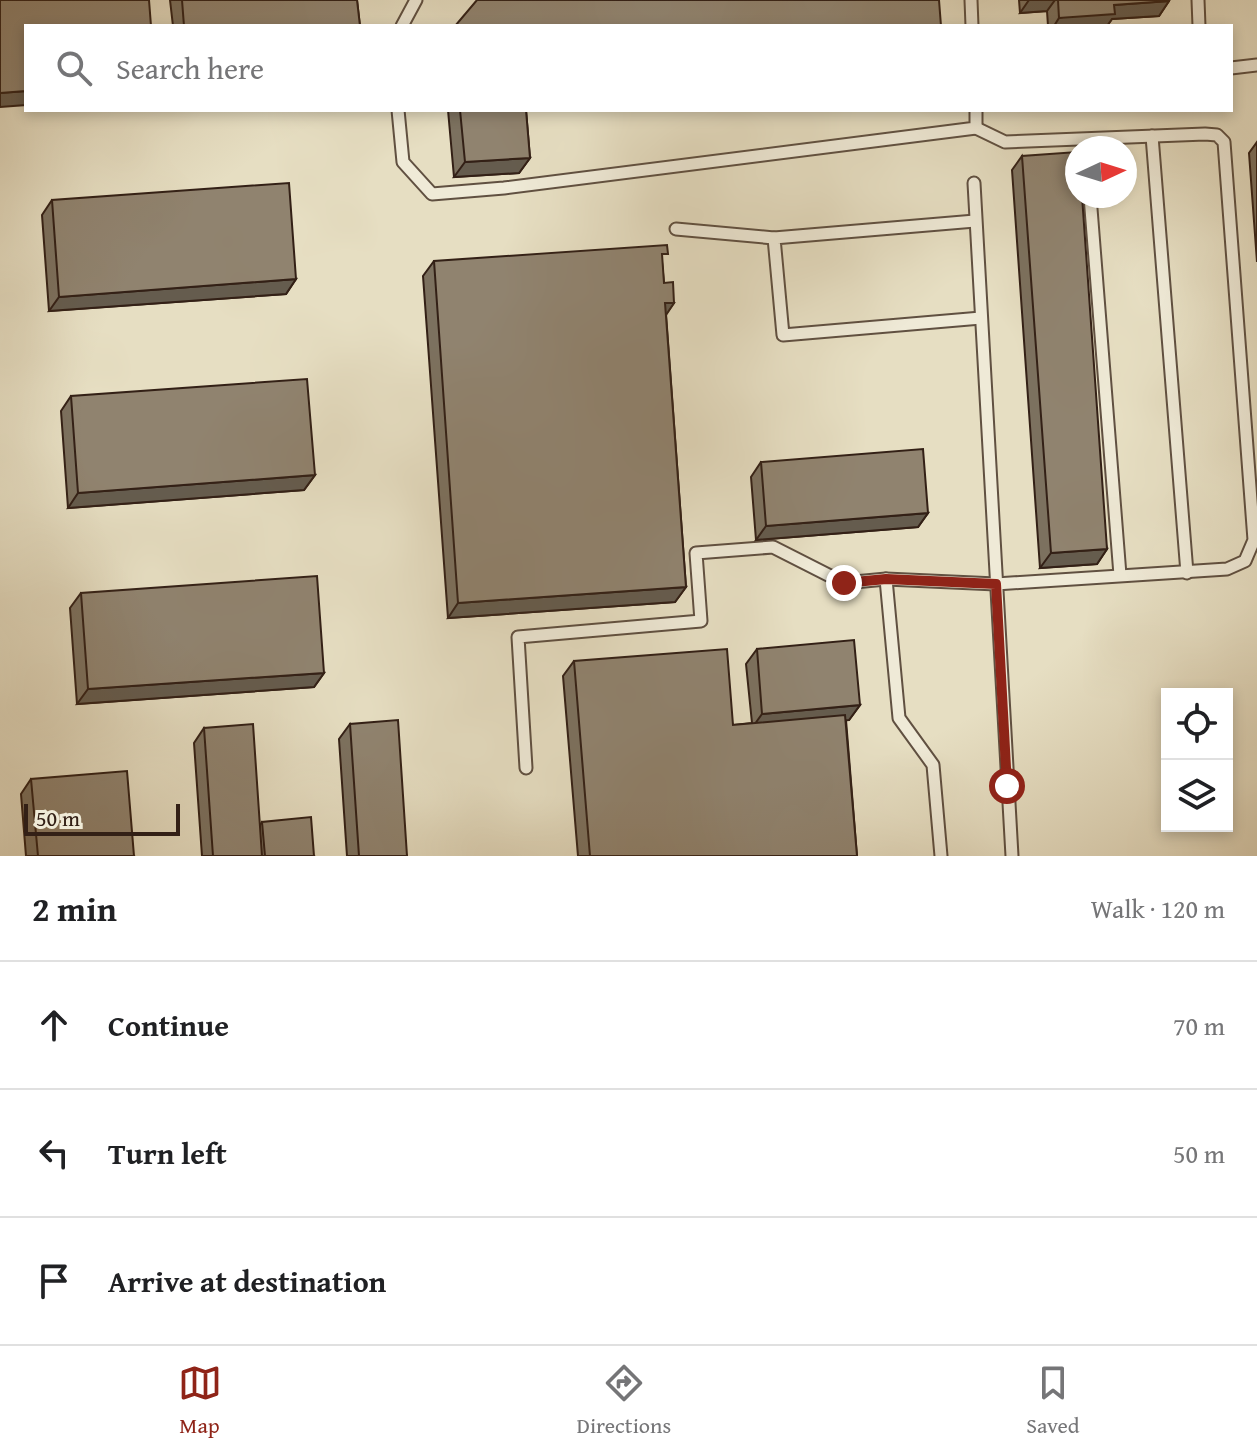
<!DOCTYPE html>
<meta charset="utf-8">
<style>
body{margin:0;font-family:"Gentium Book Plus",serif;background:#f2f2f2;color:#202124}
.controls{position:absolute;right:24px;bottom:24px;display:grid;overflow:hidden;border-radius:0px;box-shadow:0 4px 12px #0003}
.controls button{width:72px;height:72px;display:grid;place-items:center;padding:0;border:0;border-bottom:2px solid #e0e0e0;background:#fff;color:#202124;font:40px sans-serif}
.compass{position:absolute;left:1065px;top:136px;width:72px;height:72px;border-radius:50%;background:#fff;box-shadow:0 4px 12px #0003;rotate:86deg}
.scale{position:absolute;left:24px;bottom:20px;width:156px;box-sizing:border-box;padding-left:8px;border:4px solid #332016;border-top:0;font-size:22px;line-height:28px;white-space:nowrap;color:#332016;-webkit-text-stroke:6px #efead7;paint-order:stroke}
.stop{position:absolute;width:24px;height:24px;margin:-18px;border:6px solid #8f2418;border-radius:50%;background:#fff}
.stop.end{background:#8f2418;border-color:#fff;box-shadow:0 2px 8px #0008}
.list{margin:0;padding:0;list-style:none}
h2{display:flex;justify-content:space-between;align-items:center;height:104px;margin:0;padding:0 32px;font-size:34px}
h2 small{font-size:26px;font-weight:400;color:#757577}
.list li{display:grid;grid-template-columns:52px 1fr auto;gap:24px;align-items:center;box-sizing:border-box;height:128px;padding:0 32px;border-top:2px solid #e0e0e0}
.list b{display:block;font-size:30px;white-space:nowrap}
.list em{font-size:26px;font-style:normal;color:#757577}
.icon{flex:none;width:44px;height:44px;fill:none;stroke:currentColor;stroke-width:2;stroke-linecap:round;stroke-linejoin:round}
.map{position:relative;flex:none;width:1257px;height:856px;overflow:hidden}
.search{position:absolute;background:#fff;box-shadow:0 4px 12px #0003;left:24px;right:24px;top:24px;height:88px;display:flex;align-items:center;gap:20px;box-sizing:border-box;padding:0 28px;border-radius:0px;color:#757577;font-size:30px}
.sheet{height:488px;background:#fff}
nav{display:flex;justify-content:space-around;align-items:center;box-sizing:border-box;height:112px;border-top:2px solid #e0e0e0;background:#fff;font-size:22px;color:#757577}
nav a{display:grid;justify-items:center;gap:4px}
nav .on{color:#8f2418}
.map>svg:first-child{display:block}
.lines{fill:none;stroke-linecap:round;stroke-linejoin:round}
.lane-casing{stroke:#605041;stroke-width:15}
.lane{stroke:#efead7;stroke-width:11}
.wall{fill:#7c715f;stroke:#332016;stroke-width:2}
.shaded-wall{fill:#655c4e;stroke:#332016;stroke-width:2}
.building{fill:#90836f;stroke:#332016;stroke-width:2}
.route{stroke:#8f2418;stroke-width:10}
</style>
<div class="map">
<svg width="1257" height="856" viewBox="0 0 1257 856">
<rect width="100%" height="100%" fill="#e6dec2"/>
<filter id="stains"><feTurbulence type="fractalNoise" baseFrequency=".0025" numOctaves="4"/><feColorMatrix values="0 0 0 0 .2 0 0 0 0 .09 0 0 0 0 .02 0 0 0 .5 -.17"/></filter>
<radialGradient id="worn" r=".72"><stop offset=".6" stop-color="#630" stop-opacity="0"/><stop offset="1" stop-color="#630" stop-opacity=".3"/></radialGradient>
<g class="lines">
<defs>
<g id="lane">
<path d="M971 0 972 26"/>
<path d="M1198 0 1199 26"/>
<path d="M402 26 416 0"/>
<path d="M1231 68 1257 65"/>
<path d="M398 110 403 162 432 194 504 188 976 128V110"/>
<path d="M1152 136 1187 573"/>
<path d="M974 183 1012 856"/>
<path d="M1090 196 1120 575"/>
<path d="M975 221 774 238 783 335 981 318"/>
<path d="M676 229 774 238"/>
<path d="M886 579 899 718 933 765 941 856"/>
<path d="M526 768 518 637 701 621 696 553 773 547 844 583 886 579 996 584 1227 569 1245 561 1254 540 1224 142 1217 135 1205 134 1005 142 976 128"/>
</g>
</defs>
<!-- lane casing -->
<use href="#lane" class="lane-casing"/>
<!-- lane -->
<use href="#lane" class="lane"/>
</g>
<!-- wall -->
<g class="wall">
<path d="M170 0H357L360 26H173Z"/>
<path d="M1019 0H1169V1L1159 16 1112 19 1107 26H1048L1047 11 1020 13Z"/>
<path d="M448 110H526L530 158 519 173 454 177Z"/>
<path d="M1257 142V262L1249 153Z"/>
<path d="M1022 156 1107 549 1097 564 1040 568 1012 170Z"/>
<path d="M52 200 296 279 286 294 49 311 42 215Z"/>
<path d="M434 261 662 262 664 283 674 303 666 314 686 587 675 602 448 618 423 276Z"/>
<path d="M71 396 315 475 304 490 68 508 61 411Z"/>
<path d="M761 462 928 513 918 527 756 540 751 477Z"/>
<path d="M81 593 324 673 314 687 77 704 70 608Z"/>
<path d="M757 649 860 705 849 720H846L857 856H578L563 676 574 661 733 725 752 723 746 664Z"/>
<path d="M350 724 407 856H347L339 739Z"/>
<path d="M204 728 260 825 262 822 314 856H202L194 743Z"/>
<path d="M31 779 134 856H26L21 794Z"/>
</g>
<!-- shaded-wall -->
<g class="shaded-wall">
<path d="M1029 0H1055L1047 11 1020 13Z"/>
<path d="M1169 1 1159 16 1112 19 1107 26H1054L1059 18 1114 5Z"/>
<path d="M26 91V105L0 107V93Z"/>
<path d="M530 158 519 173 454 177 465 162Z"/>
<path d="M296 279 286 294 49 311 59 297Z"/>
<path d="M665 303H674L664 318Z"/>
<path d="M315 475 304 490 68 508 78 493Z"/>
<path d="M928 513 918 527 756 540 766 526Z"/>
<path d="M1107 549 1097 564 1040 568 1051 553Z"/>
<path d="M686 587 675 602 448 618 458 603Z"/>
<path d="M324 673 314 687 77 704 88 689Z"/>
<path d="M860 705 849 720 752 728 762 714Z"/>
</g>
<!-- building -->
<g class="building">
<path d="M0 0H149L151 26H26V91L0 93Z"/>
<path d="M182 0H357L360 26H184Z"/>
<path d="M477 0H939L941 26H455Z"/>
<path d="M1058 0H1169V1L1114 5 1115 14 1059 18Z"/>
<path d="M460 110H526L530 158 465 162Z"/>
<path d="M1077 152V196H1082L1107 549 1051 553 1022 156Z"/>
<path d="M289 183 296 279 59 297 52 200Z"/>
<path d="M667 245 668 254H662L664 283 673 282 674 303H665L686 587 458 603 434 261Z"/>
<path d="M307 379 315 475 78 493 71 396Z"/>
<path d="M923 449 928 513 766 526 761 462Z"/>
<path d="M317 576 324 673 88 689 81 593Z"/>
<path d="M854 640 860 705 762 714 757 649Z"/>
<path d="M727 649 733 725 845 715 857 856H590L574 661Z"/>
<path d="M398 720 407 856H359L350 724Z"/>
<path d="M253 724 262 856H213L204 728Z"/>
<path d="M127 771 134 856H38L31 779Z"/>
<path d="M311 817 314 856H265L262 822Z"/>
</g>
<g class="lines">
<!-- route -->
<path class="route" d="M844 583 886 579 996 584 1007 786"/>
</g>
<rect width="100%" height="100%" filter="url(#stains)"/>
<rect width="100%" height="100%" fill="url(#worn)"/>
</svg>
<div class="controls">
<button><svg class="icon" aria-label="locate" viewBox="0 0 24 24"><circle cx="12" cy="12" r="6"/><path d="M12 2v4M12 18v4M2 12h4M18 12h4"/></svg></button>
<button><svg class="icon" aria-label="layers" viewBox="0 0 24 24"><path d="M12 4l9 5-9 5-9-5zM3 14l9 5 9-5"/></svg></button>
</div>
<svg class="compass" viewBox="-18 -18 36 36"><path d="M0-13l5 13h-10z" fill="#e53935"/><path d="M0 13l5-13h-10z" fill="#757577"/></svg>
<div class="scale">50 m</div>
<div class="stop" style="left:1007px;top:786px"></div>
<div class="stop end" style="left:844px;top:583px"></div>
<div class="search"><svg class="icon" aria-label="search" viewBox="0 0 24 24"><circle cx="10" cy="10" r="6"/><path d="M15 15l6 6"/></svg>Search here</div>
</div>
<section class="sheet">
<h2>2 min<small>Walk · 120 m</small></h2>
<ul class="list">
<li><svg class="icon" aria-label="ahead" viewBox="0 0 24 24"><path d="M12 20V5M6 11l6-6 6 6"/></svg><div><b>Continue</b></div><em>70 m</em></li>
<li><svg class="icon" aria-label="left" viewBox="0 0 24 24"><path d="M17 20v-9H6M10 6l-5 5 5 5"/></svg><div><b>Turn left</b></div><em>50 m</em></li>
<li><svg class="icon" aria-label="arrive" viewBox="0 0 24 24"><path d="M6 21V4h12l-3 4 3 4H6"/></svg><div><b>Arrive at destination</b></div></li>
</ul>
</section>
<nav>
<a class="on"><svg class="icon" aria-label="map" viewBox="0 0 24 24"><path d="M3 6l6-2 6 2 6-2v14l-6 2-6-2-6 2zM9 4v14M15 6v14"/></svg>Map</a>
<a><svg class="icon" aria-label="directions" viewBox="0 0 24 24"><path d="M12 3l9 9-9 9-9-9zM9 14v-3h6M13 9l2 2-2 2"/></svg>Directions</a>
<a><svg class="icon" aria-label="saved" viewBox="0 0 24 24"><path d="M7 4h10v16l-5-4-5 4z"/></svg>Saved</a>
</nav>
